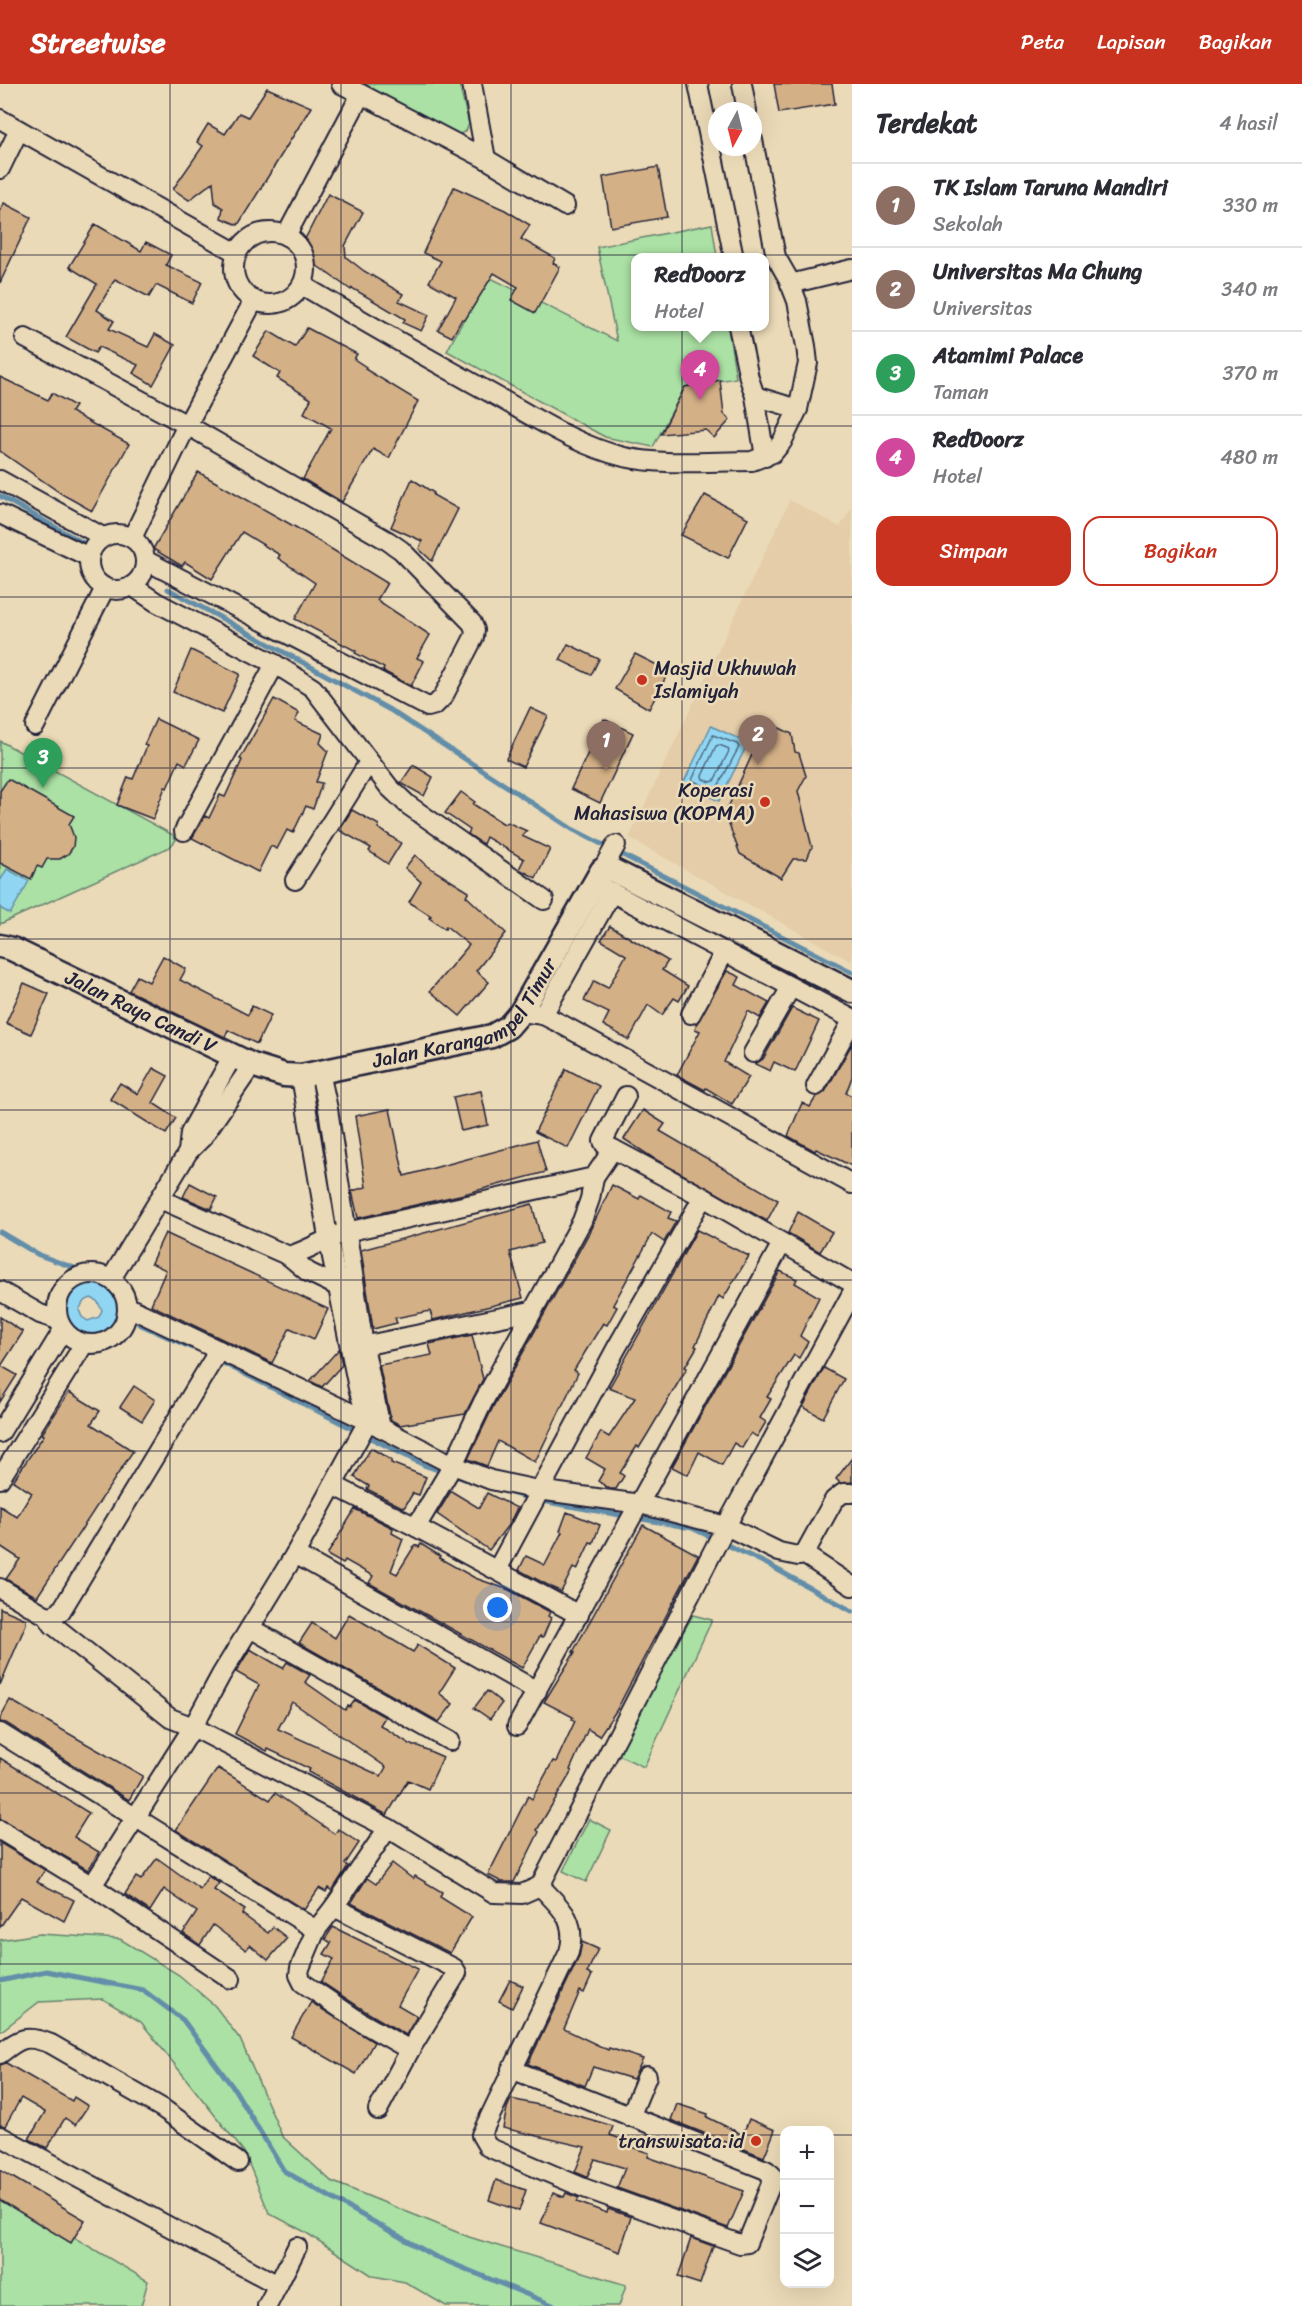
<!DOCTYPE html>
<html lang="id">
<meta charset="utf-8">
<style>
body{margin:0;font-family:Sriracha,sans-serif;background:#f2f2f3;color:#2b2b33}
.controls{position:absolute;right:18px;bottom:18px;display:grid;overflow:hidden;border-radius:12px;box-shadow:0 6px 24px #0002}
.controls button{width:54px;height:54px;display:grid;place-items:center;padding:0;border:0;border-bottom:2px solid #e1e1e2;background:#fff;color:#2b2b33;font:30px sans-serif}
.compass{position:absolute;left:708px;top:18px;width:54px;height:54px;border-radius:50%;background:#fff;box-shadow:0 6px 24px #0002;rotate:187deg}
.you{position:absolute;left:498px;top:1524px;width:21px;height:21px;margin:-15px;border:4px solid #fff;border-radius:50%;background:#1a73e8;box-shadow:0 0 0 9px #1a73e833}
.badge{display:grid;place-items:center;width:39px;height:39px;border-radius:50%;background:#c8321e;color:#fff;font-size:20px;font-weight:700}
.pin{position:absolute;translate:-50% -50px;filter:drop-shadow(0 2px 3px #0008)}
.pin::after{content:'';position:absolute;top:32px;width:21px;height:18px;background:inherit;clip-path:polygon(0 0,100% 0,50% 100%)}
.popup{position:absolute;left:631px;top:169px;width:138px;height:78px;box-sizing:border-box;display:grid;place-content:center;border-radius:12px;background:#fff;filter:drop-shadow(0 2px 4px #0005);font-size:20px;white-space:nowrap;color:#7c7c81}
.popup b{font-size:22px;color:#2b2b33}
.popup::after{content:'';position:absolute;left:50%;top:100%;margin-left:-12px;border:12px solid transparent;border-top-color:#fff}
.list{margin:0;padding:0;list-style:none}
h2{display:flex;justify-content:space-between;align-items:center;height:78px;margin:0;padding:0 24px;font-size:26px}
h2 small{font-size:20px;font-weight:400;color:#7c7c81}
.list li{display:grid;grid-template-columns:39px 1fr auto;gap:18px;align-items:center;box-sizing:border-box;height:84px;padding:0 24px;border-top:2px solid #e1e1e2}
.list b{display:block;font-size:22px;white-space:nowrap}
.list p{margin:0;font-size:20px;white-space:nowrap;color:#7c7c81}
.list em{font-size:20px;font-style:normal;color:#7c7c81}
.actions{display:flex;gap:12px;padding:18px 24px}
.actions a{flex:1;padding:14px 0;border:2px solid #c8321e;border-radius:18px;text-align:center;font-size:21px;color:#c8321e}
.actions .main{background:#c8321e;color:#fff}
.icon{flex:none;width:33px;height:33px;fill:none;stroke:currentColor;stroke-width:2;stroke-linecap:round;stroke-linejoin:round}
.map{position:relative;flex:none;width:852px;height:2222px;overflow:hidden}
header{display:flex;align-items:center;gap:36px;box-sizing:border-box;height:84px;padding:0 30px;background:#c8321e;color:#fff}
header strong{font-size:28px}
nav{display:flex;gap:33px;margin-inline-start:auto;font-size:21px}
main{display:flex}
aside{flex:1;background:#fff}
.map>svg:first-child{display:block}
.built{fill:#e4cda8}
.green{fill:#abe1a4;stroke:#668270;stroke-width:1.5}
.water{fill:#90d6f2;stroke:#648ea9;stroke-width:1.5;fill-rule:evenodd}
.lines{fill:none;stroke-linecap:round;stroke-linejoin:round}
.shore{stroke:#4e6a84;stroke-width:1.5}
.stream{stroke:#648ea9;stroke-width:5}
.building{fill:#d4b086;stroke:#22223b;stroke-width:1.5;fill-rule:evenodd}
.minor-casing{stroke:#22223b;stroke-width:22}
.tertiary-casing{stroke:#22223b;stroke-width:27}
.minor{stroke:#ebdab7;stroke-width:18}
.tertiary{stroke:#ebdab7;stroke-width:22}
.grid{fill:none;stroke:#22223b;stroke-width:1.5;stroke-opacity:0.55}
.poi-dot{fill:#c8321e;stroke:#ebdab7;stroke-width:2}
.labels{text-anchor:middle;stroke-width:5;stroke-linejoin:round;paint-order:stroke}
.poi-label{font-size:20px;fill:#22223b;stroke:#ebdab7;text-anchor:end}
.street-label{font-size:20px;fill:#22223b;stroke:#ebdab7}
</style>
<header>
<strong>Streetwise</strong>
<nav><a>Peta</a><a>Lapisan</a><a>Bagikan</a></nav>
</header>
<main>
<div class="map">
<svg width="852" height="2222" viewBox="0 0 852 2222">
<rect width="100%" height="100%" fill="#ebdab7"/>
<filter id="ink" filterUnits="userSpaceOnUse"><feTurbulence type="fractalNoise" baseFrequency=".0167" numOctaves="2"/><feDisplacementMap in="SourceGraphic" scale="12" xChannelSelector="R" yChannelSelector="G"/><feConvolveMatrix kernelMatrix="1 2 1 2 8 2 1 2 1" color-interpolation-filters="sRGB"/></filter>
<g filter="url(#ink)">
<!-- built -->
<path class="built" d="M790 416 840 443 852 423V878L629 754Z"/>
<!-- green -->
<g class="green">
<path d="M359 0H459L469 40 466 47 458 51Z"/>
<path d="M712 140 717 173 636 174V242L728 243 736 294 685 303 653 363 605 353 447 267 487 192 617 257 597 163Z"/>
<path d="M0 657 173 751 176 756 170 763 0 840Z"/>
<path d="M693 1531 712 1536 644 1683 614 1669Z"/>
<path d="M589 1735 611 1746 586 1798 563 1787Z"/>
<path d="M40 1850 120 1855 179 1891 215 1922 240 1955 282 2052 331 2097 469 2153 626 2201 619 2222H446L405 2198 373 2192 305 2148 269 2129 244 2068 141 1938 103 1915 39 1918 0 1948V1856Z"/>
<path d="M0 2110 148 2197 141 2222H0Z"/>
</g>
<!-- water -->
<g class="water">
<path d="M711 642 748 659 719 717 683 700Z"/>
<path d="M7 785 29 797 10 830 0 824V797Z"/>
<path d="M90 1198C152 1206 98 1284 69 1240 57 1221 71 1203 90 1198ZM91 1214 97 1217 102 1226 99 1233 88 1237 82 1233 79 1226 84 1217Z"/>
</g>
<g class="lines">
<!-- shore -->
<g class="shore">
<path d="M713 651 737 660 739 663 715 708 692 696Z"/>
<path d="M719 661 727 664 729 667 714 697 711 698 703 695 702 692 716 662Z"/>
</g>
<!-- stream -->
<g class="stream">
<path d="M0 412 83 459"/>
<path d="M168 505 390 626 572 745 852 888"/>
<path d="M0 1148 39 1171 80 1186"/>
<path d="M139 1240 192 1264"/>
<path d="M223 1279 426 1382 485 1402"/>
<path d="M511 1409 536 1416 692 1444 767 1480 852 1527"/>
<path d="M0 1897 46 1887 143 1906 183 1936 235 2006 284 2087 434 2172 555 2222"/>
</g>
</g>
<!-- building -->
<g class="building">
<path d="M774 0H832L835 20 779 29Z"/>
<path d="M267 4 311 23 238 141 221 134 223 124 215 119 213 98 189 116 173 105 203 62 197 58 208 40 225 50 239 29 248 33Z"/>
<path d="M658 83 667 133 611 143 603 93Z"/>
<path d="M454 103 505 126 530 141 521 155 555 174 553 179 560 183 535 229 511 216 518 203 494 189 465 236 462 235 452 253 438 246 456 213 429 198 441 177 423 169Z"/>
<path d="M328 110 363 128 345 162 346 173 364 187 403 210 399 217 429 231 421 247 403 239 405 235 352 204 351 206 313 179 306 181 301 163Z"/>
<path d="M4 119 31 133 0 199V127Z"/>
<path d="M95 140 141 167 146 158 171 171 166 181 202 198 192 219 156 201 149 213 115 195 97 226 114 237 109 245 148 263 155 250 175 261 153 301 133 289 138 281 99 263 95 269 66 253 97 200 69 183Z"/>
<path d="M307 244 357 270 354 275 366 283 365 285 418 317 389 374 373 365 342 418 303 395 331 344 304 329 311 315 277 294 280 289 253 272 269 247 295 263Z"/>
<path d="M0 293 48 316 52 309 75 322 71 328 129 360 92 427 62 410 0 367Z"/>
<path d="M720 296 724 330 730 336 714 354 706 346 661 350 685 303Z"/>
<path d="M198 388 297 444 387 499 377 516 430 551 417 574 424 577 411 602 383 587 384 584 355 569 356 567 295 535 315 499 278 474 280 471 242 448 212 495 185 478 182 482 153 465Z"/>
<path d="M412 395 434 409 433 411 458 425 432 477 419 465 422 457 391 443Z"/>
<path d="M705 411 748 434 728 474 681 451Z"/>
<path d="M568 560 599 575 591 591 560 576Z"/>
<path d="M191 566 240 590 222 629 173 608Z"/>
<path d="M635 570 669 587 649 625 615 605Z"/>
<path d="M274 615 299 629 295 637 323 650 320 659 328 667 316 698 322 699 313 725 306 722 293 749 287 746 277 765 271 762 258 788 192 754 205 732 209 734 220 711 225 713 242 676 240 675Z"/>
<path d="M530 624 548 632 523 683 506 675Z"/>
<path d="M156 635 199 656 186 681 179 677 167 704 165 703 153 735 117 721 128 693 133 695 147 662 144 661Z"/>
<path d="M604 635 633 649 600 719 571 705Z"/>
<path d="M767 638 792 650 795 668 799 669 806 692 798 707 812 763 807 775H793L781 794 740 770 725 730Z"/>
<path d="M413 681 433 693 424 712 401 699Z"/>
<path d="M8 695 74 732 69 740 74 753 73 763 68 770 60 775H47L42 784 37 782 31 795 0 779V707Z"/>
<path d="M461 708 475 718 473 720 504 740 507 738 527 747 522 752 550 765 536 794 519 785 524 775 486 753 483 760 468 750 470 746 445 729Z"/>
<path d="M352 726 379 741 378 744 401 759 388 780 369 767 371 764 339 746Z"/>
<path d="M415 771 427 782 469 808 466 812 506 849 476 887 489 898 460 932 430 907 469 861 446 842 445 845 429 834 431 832 409 818 421 798 405 784Z"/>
<path d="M610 842 668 877 662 886 688 902 679 917 674 914 662 931 648 921 629 956 603 941 609 929 584 917 594 897 608 904 626 871 601 856Z"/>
<path d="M163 872 186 885 180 896 248 931 252 922 271 931 257 960 228 946 225 953 129 907 137 892 149 898Z"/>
<path d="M727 887 740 893 736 901 769 919 760 934 748 927 724 978 749 993 732 1020 706 1004 705 1006 677 991 700 947 695 945 697 939Z"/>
<path d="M24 899 49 910 31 950 6 939Z"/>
<path d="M792 924 819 937 795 988 774 978 770 987 755 980 763 975Z"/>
<path d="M852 960V993L846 1009 852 1012V1082L816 1065 815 1067 788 1052 802 1019 810 1023 816 1013 825 1008Z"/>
<path d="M153 984 168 992 153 1019 176 1034 166 1050 110 1015 120 999 138 1010Z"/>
<path d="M566 985 599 1002 568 1064 535 1048Z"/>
<path d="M481 1007 488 1041 461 1047 453 1013Z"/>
<path d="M390 1025 404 1092 537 1056 546 1088 464 1110 358 1134 352 1107 366 1103 355 1032Z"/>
<path d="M643 1026 665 1040 660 1047 778 1116 767 1137 653 1074 624 1055Z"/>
<path d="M190 1099 217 1113 211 1125 183 1113Z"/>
<path d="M612 1101 639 1115 641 1111 671 1128 668 1134 676 1137 664 1158 652 1150 613 1221 617 1223 607 1241 603 1239 574 1286 578 1289 535 1378 498 1357 487 1382 468 1375 493 1323 589 1149Z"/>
<path d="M532 1120 542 1159 510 1168 523 1214 433 1236 430 1227 395 1234 397 1239 373 1245 361 1166Z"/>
<path d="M798 1128 832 1148 820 1168 788 1149Z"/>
<path d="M697 1146 749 1172 723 1215 719 1212 695 1262 697 1263 685 1283 687 1284 647 1351 639 1364 637 1362 620 1389 624 1392 616 1405H610L598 1397 605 1385 586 1374 601 1348 609 1353 635 1314 609 1304Z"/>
<path d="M165 1149 328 1225 314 1255 290 1244 272 1279 151 1221 166 1186 151 1179Z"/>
<path d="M780 1187 797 1195 795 1199 819 1213 800 1252 808 1258 799 1274 794 1271 767 1313 771 1315 760 1334 766 1338 757 1353 751 1349 742 1364 734 1359 722 1381 699 1368 688 1391 672 1383Z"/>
<path d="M0 1233 23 1248 1 1282 17 1291 0 1318Z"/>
<path d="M472 1251 483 1295 465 1330 400 1341 391 1336 379 1281 432 1271 429 1260Z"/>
<path d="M339 1265 342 1281 322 1303 310 1297Z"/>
<path d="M824 1284 844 1295 823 1334 803 1323Z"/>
<path d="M134 1302 155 1316 142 1337 120 1323Z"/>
<path d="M69 1308 100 1327 91 1340 133 1367 37 1513 6 1495 20 1475 0 1462V1422L17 1433 32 1409 13 1397 44 1351 42 1350Z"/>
<path d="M371 1364 391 1376V1379L426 1393 419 1411 413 1409 404 1424 367 1405 369 1402 354 1393Z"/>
<path d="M852 1374V1398L840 1399 836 1395Z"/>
<path d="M451 1407 479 1424 487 1409 517 1424 509 1440 489 1466 437 1430Z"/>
<path d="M355 1425 393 1444 392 1449 403 1455 391 1487 397 1490 415 1461 419 1463 421 1460 440 1472 439 1474 475 1494 509 1506 550 1528 548 1532 551 1534 543 1553 540 1552 522 1584 369 1499 373 1492 345 1476 343 1480 327 1471Z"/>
<path d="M567 1428 600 1441 593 1459 590 1458 577 1486 573 1484 561 1508 519 1486 526 1472 545 1481 562 1448 560 1447Z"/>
<path d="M643 1441 698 1471 616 1627 599 1652 588 1645 570 1686 572 1687 537 1746 539 1748 514 1798H502L488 1791 528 1712 532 1715 553 1677 556 1678 575 1637 572 1635 573 1633 544 1618 575 1568H573Z"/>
<path d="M0 1524 26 1535V1540L0 1601Z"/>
<path d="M349 1530 413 1568 418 1561 455 1584 439 1609 453 1620 439 1638 299 1559 312 1539 335 1554Z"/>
<path d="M250 1565 279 1582 283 1584 287 1578 310 1591 305 1598 345 1626 348 1622 350 1623 355 1616 385 1633 380 1641 413 1662H418L443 1673 428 1705 408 1696 387 1731 308 1688 310 1685 268 1665 267 1667 235 1650 259 1601 236 1588ZM292 1618 386 1683 381 1692 278 1645Z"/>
<path d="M487 1607 502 1619 490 1635 474 1624Z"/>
<path d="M10 1616 143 1692 129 1716 6 1639 0 1638V1634Z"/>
<path d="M0 1674 89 1729 74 1753 99 1768 88 1786 0 1735Z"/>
<path d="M218 1684 270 1716 275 1709 335 1750 338 1745 359 1759 345 1780 348 1782 332 1807 328 1804 326 1808 319 1804 304 1826 176 1746Z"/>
<path d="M0 1759 45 1786 37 1798 74 1816 64 1837 21 1813 0 1843Z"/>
<path d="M157 1774 200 1805 208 1792 219 1799 214 1806 245 1826 242 1830 268 1849 273 1843 287 1854 268 1876 250 1861 246 1866 213 1841 200 1861 183 1849 197 1828 164 1805 150 1827 125 1810 136 1793 141 1796Z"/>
<path d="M392 1779 413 1795 415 1792 442 1808 440 1813 472 1833 450 1869 351 1819 367 1794 376 1800Z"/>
<path d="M333 1843 418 1885 398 1921 417 1932 406 1951 365 1927 321 1898 334 1875 324 1870 331 1859 325 1855Z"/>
<path d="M582 1858 598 1865 587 1889 592 1891 584 1909 580 1907 564 1945 608 1966 609 1964 643 1975 633 1995 593 1983 585 2002 528 1980 579 1873Z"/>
<path d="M510 1896 523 1902 512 1924 499 1917Z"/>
<path d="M311 1918 374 1958 356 1990 291 1953Z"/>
<path d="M6 1979 72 2017 74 2013 88 2022 75 2041 65 2034 47 2064 29 2055 45 2028 21 2014 5 2042 0 2041V1981Z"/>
<path d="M511 2015 548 2023 613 2042 610 2051 629 2058 628 2062 649 2069 648 2073 744 2107 728 2144 617 2104 625 2084 595 2075 587 2093 575 2088 585 2063 503 2044 507 2024Z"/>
<path d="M677 2020 708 2030 707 2033 743 2051 749 2035 775 2046 764 2073 671 2036Z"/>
<path d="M0 2086 85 2136 71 2159 0 2116Z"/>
<path d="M496 2096 526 2106 519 2127 489 2116Z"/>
<path d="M553 2109 564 2113 566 2109 579 2114 577 2118 607 2129 608 2125 631 2133 620 2168 541 2139Z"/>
<path d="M691 2154 713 2162 700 2200 678 2193Z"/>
</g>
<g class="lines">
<defs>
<g id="minor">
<path d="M472 0 486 75"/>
<path d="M698 0 734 174"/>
<path d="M742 0 747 27"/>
<path d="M361 10 486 75 565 122"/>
<path d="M0 35 237 169"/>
<path d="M0 85 19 46"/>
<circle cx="270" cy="184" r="36"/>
<path d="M286 152 361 10 341 0"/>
<path d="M790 200 852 185"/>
<path d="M302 201C366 239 431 276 496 312 537 335 578 362 624 373 665 382 710 377 752 377L773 369 782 358 798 325 808 279 806 262 797 217 788 194 776 173 753 56"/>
<path d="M738 242 749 294 755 312 765 373"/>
<path d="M25 254 187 341 388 457 401 466 472 539 475 546 474 553 443 613 435 621 428 623 145 476"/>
<path d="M755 312 798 325"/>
<path d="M0 396 103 453"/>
<path d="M0 430 89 473"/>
<circle cx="117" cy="478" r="28"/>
<path d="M132 454 187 341 254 216"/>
<path d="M132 502 156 518 275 580 313 604 389 703 408 721 544 816"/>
<path d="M35 642 105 504"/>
<path d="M184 747 275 580"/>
<path d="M602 786 616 761"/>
<path d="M295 796 369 678"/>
<path d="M594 799 852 935"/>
<path d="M521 928 543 931 561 940 852 1100"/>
<path d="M691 930 725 867"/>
<path d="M543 931 612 808"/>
<path d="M753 969 791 903"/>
<path d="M320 988 328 1025 364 1262 381 1344"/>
<path d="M816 1002 852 937"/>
<path d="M613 1065 605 1061 603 1057 626 1012"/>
<path d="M188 1068 190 1049 233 971"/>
<path d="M160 1115 289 1172 308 1188 339 1203"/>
<path d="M289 1172C309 1166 326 1154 346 1148L594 1093 613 1065 703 1113 852 1199"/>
<circle cx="92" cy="1225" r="35"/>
<path d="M111 1195 188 1068 202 1054 252 981"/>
<path d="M0 1207 40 1230 58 1236"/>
<path d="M128 1223 368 1337 453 1381 491 1396 538 1406 640 1420 726 1442 779 1468 798 1472 805 1471 852 1502"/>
<path d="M353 1264 531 1227"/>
<path d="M0 1349 63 1246"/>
<path d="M0 1395 84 1260"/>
<path d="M333 1401 416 1443 579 1531"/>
<path d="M416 1443 453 1381 483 1318 582 1137 590 1115 594 1093"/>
<path d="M295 1470 537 1607"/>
<path d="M805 1471 807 1465 834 1416 843 1409H852"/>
<path d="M497 1486 617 1263 703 1113"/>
<path d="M0 1504 47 1532 53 1541 170 1634 193 1643 388 1744 494 1809 522 1810 540 1802 726 1442 852 1209"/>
<path d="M47 1532 54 1531 61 1527 219 1266"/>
<path d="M250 1544 450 1657"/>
<path d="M517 1642 782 1159"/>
<path d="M0 1649 316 1846"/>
<path d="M388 1744 334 1823 316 1846 300 1884 299 1891 303 1899 359 1937 410 1966"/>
<path d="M0 1746 92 1802 231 1895"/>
<path d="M92 1802 193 1643 221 1591 295 1470 368 1337 358 1304 328 1153 301 992"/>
<path d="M334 1823 454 1884 457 1889 410 1966 378 2026"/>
<path d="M0 1970C20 1954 26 1950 51 1960L162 2024 238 2078"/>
<path d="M511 1985 766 2086 772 2091 773 2095 747 2159 740 2160 584 2104 488 2063 481 2051 569 1868C578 1836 560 1823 540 1802"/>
<path d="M630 2033 647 1992"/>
<path d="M0 2052 278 2201 267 2222"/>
<path d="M278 2201 297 2163"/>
</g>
<g id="tertiary">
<path id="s1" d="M0 862 12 865 252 981 284 991 301 992 492 952 508 943 521 928 602 786 608 784 852 907"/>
</g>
</defs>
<!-- minor casing -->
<use href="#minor" class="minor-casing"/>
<!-- tertiary casing -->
<use href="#tertiary" class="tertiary-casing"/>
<!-- minor -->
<use href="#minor" class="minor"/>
<!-- tertiary -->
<use href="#tertiary" class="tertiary"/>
</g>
</g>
<!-- grid -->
<path class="grid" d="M170 0V2222M341 0V2222M511 0V2222M682 0V2222M0 171H852M0 342H852M0 513H852M0 684H852M0 855H852M0 1026H852M0 1196H852M0 1367H852M0 1538H852M0 1709H852M0 1880H852M0 2051H784M830 2051H852"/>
<!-- markers -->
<g class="poi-dot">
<circle cx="642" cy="596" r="6"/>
<circle cx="765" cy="718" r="6"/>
<circle cx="756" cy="2057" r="6"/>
</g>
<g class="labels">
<!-- poi labels -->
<g class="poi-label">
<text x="654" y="591" text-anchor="start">Masjid Ukhuwah<tspan x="654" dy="23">Islamiyah</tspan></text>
<text x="753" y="713">Koperasi<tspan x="753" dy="23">Mahasiswa (KOPMA)</tspan></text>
<text x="744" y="2064">transwisata.id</text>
</g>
<!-- street labels -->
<g class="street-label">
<text dy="7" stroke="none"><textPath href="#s1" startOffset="513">Jalan Karangampel Timur</textPath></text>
<text dy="7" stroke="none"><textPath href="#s1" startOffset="156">Jalan Raya Candi V</textPath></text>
</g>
</g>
</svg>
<div class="controls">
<button>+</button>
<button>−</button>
<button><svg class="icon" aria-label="layers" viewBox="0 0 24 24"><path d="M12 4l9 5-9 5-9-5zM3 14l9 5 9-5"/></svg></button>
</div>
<svg class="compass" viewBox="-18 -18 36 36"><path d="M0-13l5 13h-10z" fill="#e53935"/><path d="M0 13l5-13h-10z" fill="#7c7c81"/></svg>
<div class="you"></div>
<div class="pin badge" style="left:606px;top:687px;background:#8d6e63">1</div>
<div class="pin badge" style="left:758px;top:681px;background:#8d6e63">2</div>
<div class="pin badge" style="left:43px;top:704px;background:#2e9e5b">3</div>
<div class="pin badge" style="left:700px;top:316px;background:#d1479c">4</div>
<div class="popup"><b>RedDoorz</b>Hotel</div>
</div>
<aside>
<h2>Terdekat<small>4 hasil</small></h2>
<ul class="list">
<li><span class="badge" style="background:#8d6e63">1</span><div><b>TK Islam Taruna Mandiri</b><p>Sekolah</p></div><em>330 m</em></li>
<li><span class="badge" style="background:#8d6e63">2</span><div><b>Universitas Ma Chung</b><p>Universitas</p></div><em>340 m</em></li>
<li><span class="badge" style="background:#2e9e5b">3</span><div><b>Atamimi Palace</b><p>Taman</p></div><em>370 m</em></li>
<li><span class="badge" style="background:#d1479c">4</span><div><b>RedDoorz</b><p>Hotel</p></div><em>480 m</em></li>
</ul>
<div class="actions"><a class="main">Simpan</a><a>Bagikan</a></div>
</aside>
</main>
